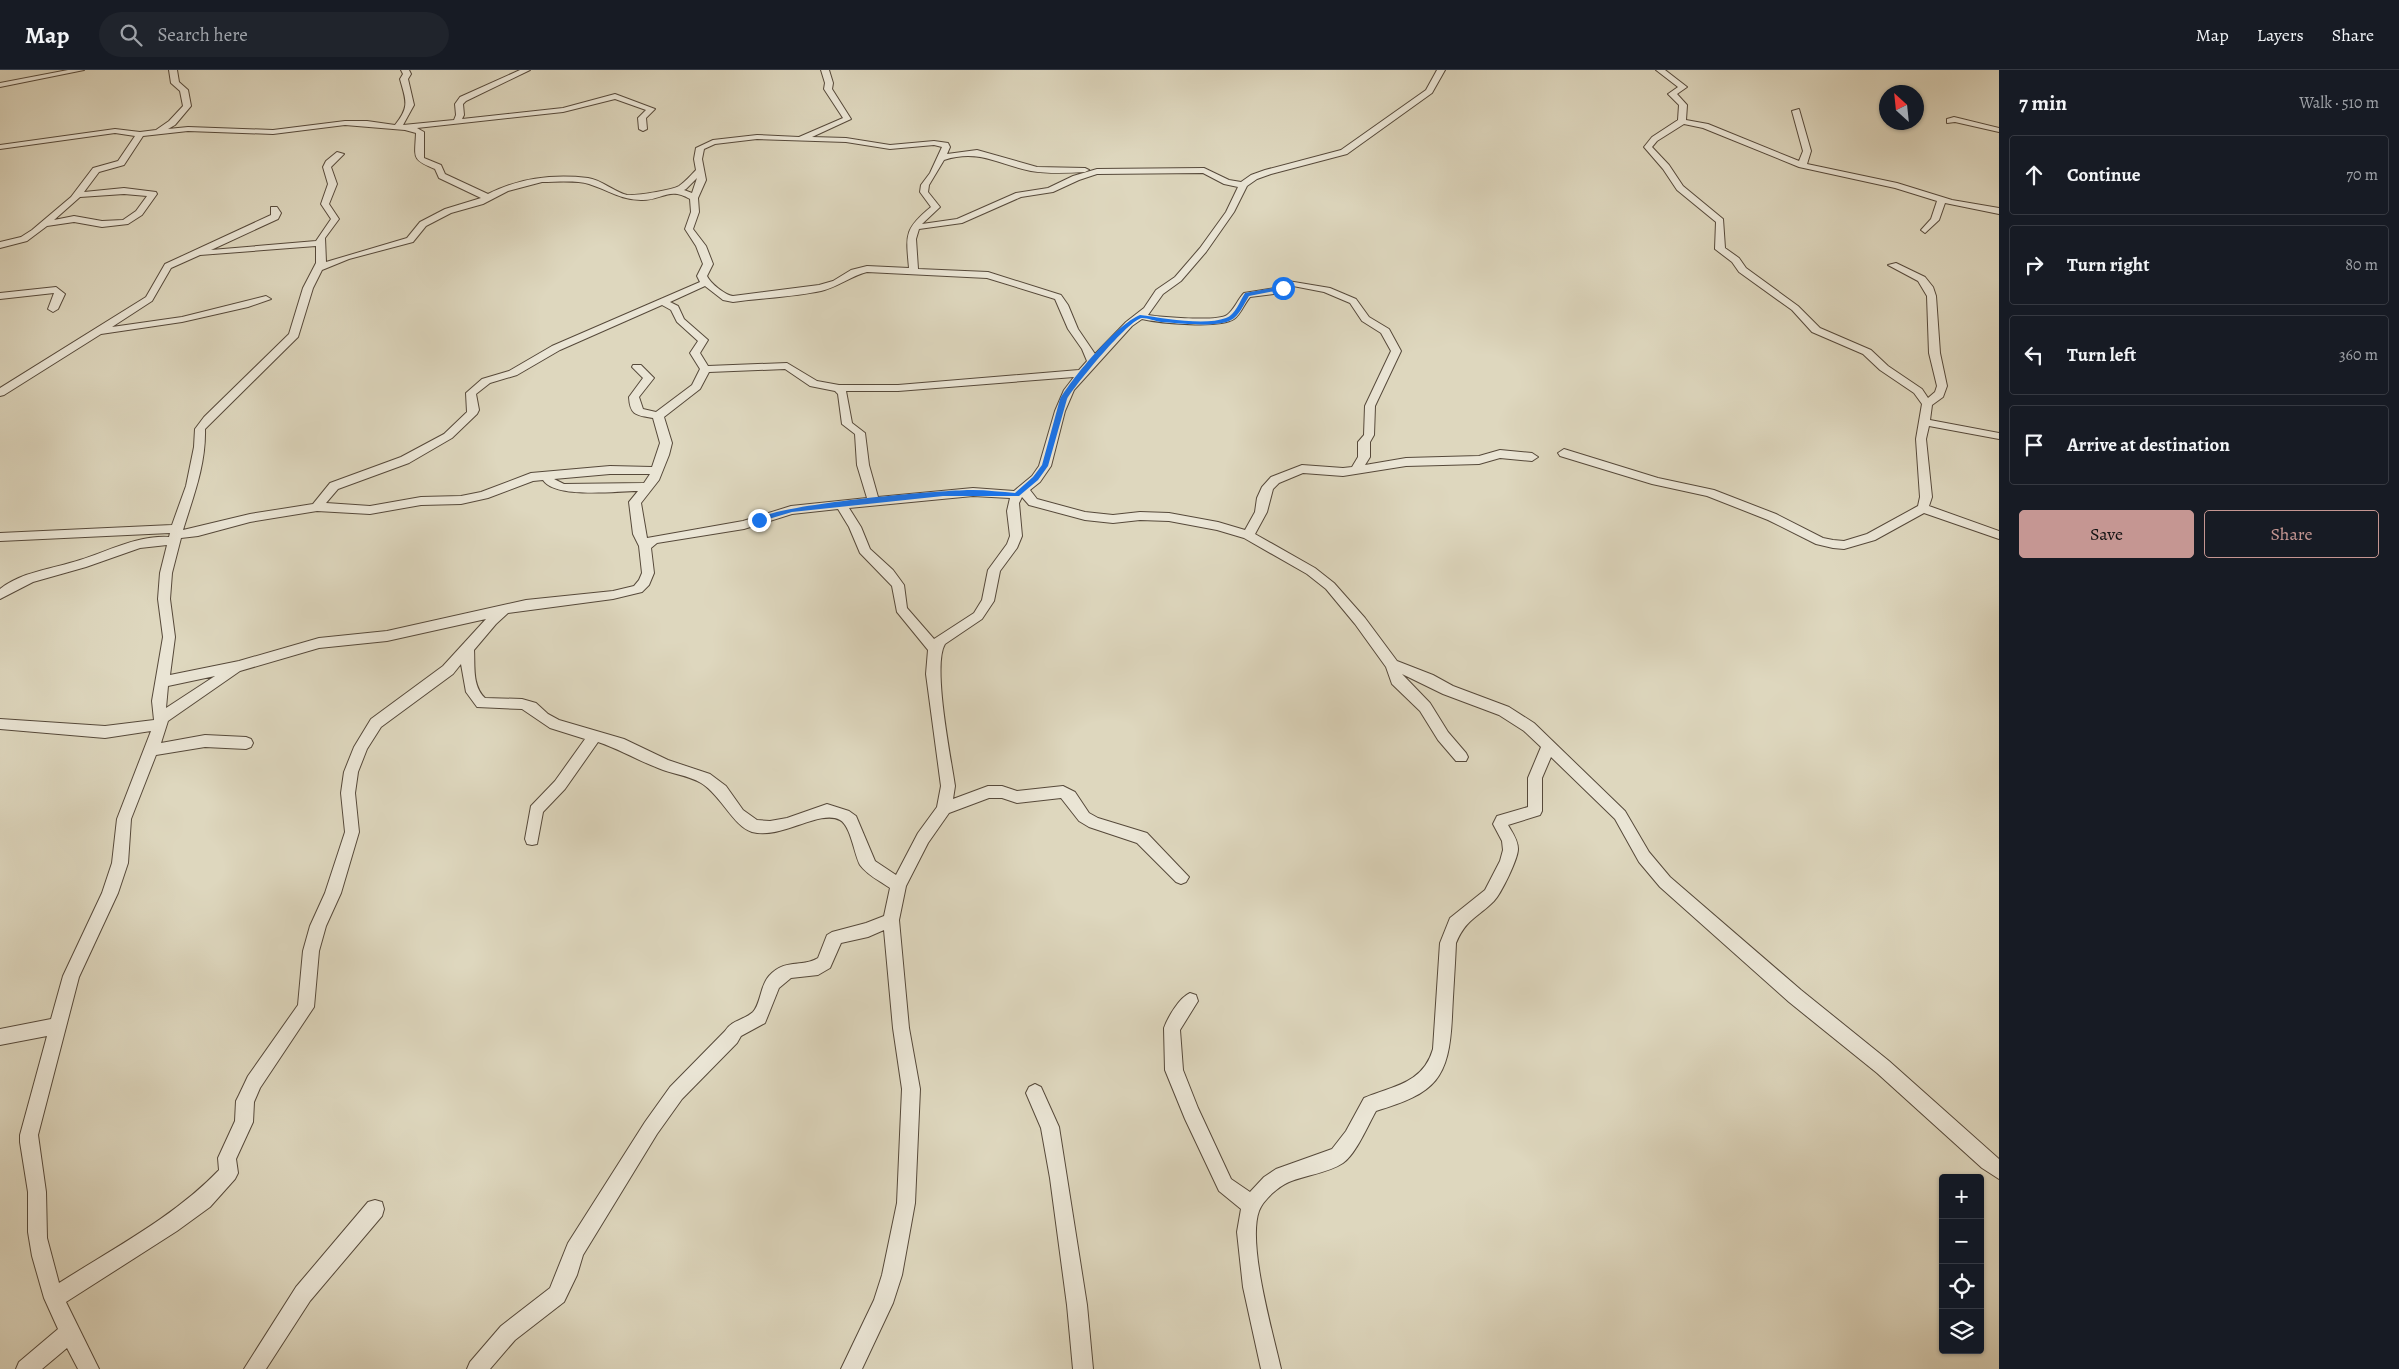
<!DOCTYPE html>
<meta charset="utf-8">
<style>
body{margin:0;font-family:Alegreya,serif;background:#20242c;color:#f1f3f6}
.controls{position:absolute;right:15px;bottom:15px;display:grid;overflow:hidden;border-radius:5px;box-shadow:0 1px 4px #0004}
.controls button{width:45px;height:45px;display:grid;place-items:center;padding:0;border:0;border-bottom:1px solid #363941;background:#171b24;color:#f1f3f6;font:25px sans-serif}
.compass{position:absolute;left:1879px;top:15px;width:45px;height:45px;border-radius:50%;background:#171b24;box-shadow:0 1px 4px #0004;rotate:333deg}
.stop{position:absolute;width:15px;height:15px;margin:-11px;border:4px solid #1a73e8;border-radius:50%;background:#fff}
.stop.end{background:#1a73e8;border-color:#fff;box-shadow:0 1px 5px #0008}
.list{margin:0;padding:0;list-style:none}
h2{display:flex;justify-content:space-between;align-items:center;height:65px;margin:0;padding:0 20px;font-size:21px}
h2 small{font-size:16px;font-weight:400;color:#9ea1a6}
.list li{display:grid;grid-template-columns:32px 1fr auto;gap:15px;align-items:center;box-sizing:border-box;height:80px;margin:0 10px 10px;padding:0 10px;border:1px solid #363941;border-radius:5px}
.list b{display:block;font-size:19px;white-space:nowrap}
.list em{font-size:16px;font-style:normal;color:#9ea1a6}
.actions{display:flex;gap:10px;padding:15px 20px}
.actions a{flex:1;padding:11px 0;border:1px solid #c59692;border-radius:5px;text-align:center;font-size:18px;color:#c59692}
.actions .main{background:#c59692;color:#111}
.icon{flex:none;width:28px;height:28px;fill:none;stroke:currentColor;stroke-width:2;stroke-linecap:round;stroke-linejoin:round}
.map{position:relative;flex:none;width:1999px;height:1299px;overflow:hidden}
header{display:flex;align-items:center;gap:30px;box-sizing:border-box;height:70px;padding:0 25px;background:#171b24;border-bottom:1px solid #363941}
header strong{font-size:24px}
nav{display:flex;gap:28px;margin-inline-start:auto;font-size:18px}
.search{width:350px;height:45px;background:#20242c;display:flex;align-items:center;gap:12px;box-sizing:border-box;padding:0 18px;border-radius:28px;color:#9ea1a6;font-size:19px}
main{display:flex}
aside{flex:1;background:#171b24}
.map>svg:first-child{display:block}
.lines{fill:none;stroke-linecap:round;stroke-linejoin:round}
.minor-casing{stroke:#56493a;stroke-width:2}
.minor{fill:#eae5d5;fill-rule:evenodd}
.route{fill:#1a73e8}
</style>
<header>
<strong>Map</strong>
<div class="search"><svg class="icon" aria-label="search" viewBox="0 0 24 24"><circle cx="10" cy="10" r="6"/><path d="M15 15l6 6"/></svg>Search here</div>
<nav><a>Map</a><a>Layers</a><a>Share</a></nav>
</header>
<main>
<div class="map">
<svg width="1999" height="1299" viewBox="0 0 1999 1299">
<rect width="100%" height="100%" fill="#ded7be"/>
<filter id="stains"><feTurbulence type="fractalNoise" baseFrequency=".004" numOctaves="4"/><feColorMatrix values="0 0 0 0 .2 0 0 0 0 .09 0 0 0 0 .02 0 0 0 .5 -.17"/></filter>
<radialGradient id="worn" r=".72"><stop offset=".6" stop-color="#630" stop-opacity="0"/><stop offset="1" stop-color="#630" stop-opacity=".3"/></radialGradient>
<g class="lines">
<defs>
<g id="minor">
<path d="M68 0H84L0 17V13Z"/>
<path d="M169 0H177L179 12 188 20 191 36 175 55 168 59 188 57 273 60 345 51H367L395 55C410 36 406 31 400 9L403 4 401 0H409L411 4 408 9 414 35 403 55 454 50 456 45 455 34 460 27 520 0H530L466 31 463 34 464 45 462 49 563 38 615 24 655 39 646 48 647 59 643 61 639 59 638 48 646 40 615 29 563 42 417 58 424 62V88L441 95 445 104 488 124C519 108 553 104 588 108 602 110 614 122 627 125 636 126 672 120 679 116 685 112 691 105 696 100L694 89 696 78 713 70 757 65 799 67 843 48 824 19 825 13 821 0H829L833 13 832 19 851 49 812 67 846 68 890 75 934 71 948 73 950 77 947 84 977 80 1037 97 1085 98 1089 100 1085 102C1067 103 1049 104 1031 101 997 94 979 79 944 90L929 115 928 122 940 137 922 154 957 149 1016 123 1048 118 1073 106 1097 99 1204 98 1229 110 1241 112 1251 105 1265 100 1341 80 1426 20 1437 0H1445L1432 23 1347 84 1271 104 1257 109 1247 116 1234 142 1206 182 1181 211 1163 224 1148 245C1161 247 1217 252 1227 245 1234 240 1238 229 1244 223L1275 218 1288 211 1330 218 1356 229 1369 247 1389 259 1401 281 1375 336 1374 365 1370 372V387L1365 395 1406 388 1479 386 1500 380 1532 383 1538 387 1532 391 1500 388 1479 394 1406 396 1343 406 1303 403 1279 413 1273 419 1267 442 1255 464 1315 498 1334 513 1365 548 1397 591 1433 605 1453 616 1509 637 1534 653 1625 741 1649 782 1670 807 1801 920 1889 991 1999 1089V1109L1982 1098 1877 1003 1789 932 1660 817 1639 792 1615 749 1551 687 1542 708V741L1540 745 1508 755C1512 762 1518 770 1518 779 1518 789 1501 824 1494 831 1477 848 1466 849 1456 873 1455 898 1453 922 1452 947 1449 1009 1436 1023 1376 1041 1368 1055 1356 1084 1343 1093 1328 1103 1306 1105 1289 1112 1279 1116 1263 1130 1259 1141 1247 1174 1273 1263 1281 1299H1261L1243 1217 1237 1162 1241 1139 1219 1121 1185 1049 1165 1000 1164 958C1168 947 1179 928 1190 923L1196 925 1198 931 1180 960 1183 1000 1198 1038 1231 1109 1250 1122 1264 1107 1276 1099 1332 1079 1346 1061 1364 1028C1392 1016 1423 1014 1433 979L1440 873 1450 848 1485 820 1500 791 1503 780 1502 771 1493 754 1497 746 1528 737V708L1541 677 1524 661 1499 645 1443 624 1402 604 1430 633 1448 662 1466 683 1468 687 1466 691H1456L1438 670 1420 641 1392 614 1386 597 1355 554 1326 519 1307 504 1244 468 1217 460 1169 451 1140 450 1113 453 1085 450 1029 435 1022 427 1019 433 1022 466 1017 478 1000 501 994 531 982 549 945 574C932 595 951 688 955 716L953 729 988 716H1002L1017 721 1063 716 1075 722 1089 743 1098 748 1147 763 1189 807 1186 812 1181 814 1176 812 1137 773 1089 757 1079 751 1061 728 1017 733 1002 728H989L949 743 928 773 906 816 899 850 909 958 920 1019 915 1133 902 1205 893 1233 862 1299H841L874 1230 882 1205 897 1133 902 1019 893 958 884 860 868 867 841 873 830 898 818 905 791 908 779 918 765 953 741 966 737 973 682 1029 657 1064 583 1185 577 1205 564 1232 515 1270 490 1299H467L470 1292 501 1256 550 1218 568 1173 645 1052 670 1017 725 961C732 950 744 950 753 942 761 933 760 916 769 906 785 888 801 898 818 888L827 865 832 862 866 853 884 846 890 818C880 811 867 805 860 795 854 784 851 756 840 750 819 739 782 770 752 762 733 756 721 725 701 713 688 705 671 704 658 698 637 690 619 679 598 672L565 719 543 742 537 774 532 775 527 774 525 769 531 736 555 711 585 669 550 658 522 639 477 637 466 622 461 594 453 604 381 657 367 679 358 702 355 723 359 762 341 823 326 856 319 881 314 937 260 1018 254 1032 253 1052 236 1089 238 1103 235 1109 210 1137 177 1161 66 1232 99 1299H78L67 1278 42 1299H16L19 1292 58 1259 44 1228 32 1186 28 1162V1122L20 1072V1065L47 966 0 975V959L51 949 63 906 102 823 112 793 117 749 151 661 105 668 0 659V649L105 656 154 650 152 631 163 567 158 529 160 503 167 475 140 478 86 497 33 512 0 529V519C23 501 53 499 80 490 109 481 138 465 169 467L170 463 0 471V463L172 455 186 416 194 377 195 359 204 347 289 264 303 218 316 193V176L200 185 171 198 152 231 112 257 182 247 266 226 271 229 248 237 182 252 101 264 4 325 0 326V318L146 227 165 194 271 145V137H277L281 143 278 149 211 180 316 171 331 149 321 134 328 114 323 97 326 91 337 82 344 84 331 97 337 114 329 134 339 149 325 168 326 192 407 168 420 152 445 139 481 128 439 108 435 99C411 89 415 88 416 63L405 60 345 55 273 64 188 61 143 66 124 95 99 102 84 122 124 118 156 122 157 124 142 145 128 154 102 157 74 152 47 156 27 171 0 178V172L21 167 32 160 71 127 93 98 118 91 135 66 115 63 0 79V75L115 59 140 62 156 60 169 51 183 36 180 21 171 13ZM757 69 846 72 890 79 934 75 942 77 930 103 921 115 920 122 931 137C904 159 906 165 909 198L867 196 851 200 833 211 819 215 733 226C725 225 710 213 707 206L713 194 706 176 693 159 699 142 698 128 706 110 702 89 704 79 715 74ZM1203 103 1224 114 1238 117 1226 142 1200 178 1175 207 1156 220 1144 238 1126 252 1095 284 1078 259 1068 235 1061 225 988 202 918 199 916 169 919 159 962 153 1021 127 1053 122 1079 110 1097 104ZM697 108 692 123 684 120 686 119ZM542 112C557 112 576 110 589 114 608 120 621 130 641 130 661 131 669 116 690 129L691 142 685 159 696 176 703 194 697 206 700 212 552 276 509 301 482 309 466 323 467 342 444 364 401 387 330 413 313 434 250 444 183 460C193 427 206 395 205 359L298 267 313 218 322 200 349 189 413 172 426 156 451 143 483 134 508 121ZM124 124 147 126 136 141 123 150 102 151 74 146 54 150 80 127ZM867 202 987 208 1055 229 1068 259 1082 279 1087 291 1079 300 898 315H839L817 311 787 293 708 296 700 283 708 270 684 249 678 236 670 232 705 216 723 230 733 232C762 228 792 227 821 221 838 217 851 206 867 202ZM1293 216 1324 222 1350 233 1362 251 1381 263 1391 281 1365 336 1364 365 1358 372V387L1352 397 1343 398 1302 395 1271 407 1262 417 1257 428 1255 442 1245 460 1218 452 1169 443 1140 442 1113 445 1085 442 1037 429 1030 420 1040 412 1051 396 1065 341 1074 320 1132 256 1142 249C1160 253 1219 259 1234 249 1241 244 1244 234 1250 227L1281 223ZM662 235 671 240 677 252 698 271 690 283 700 299 692 315 656 342 643 339 639 327 654 308 641 295H633L632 297 643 308 629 327C630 346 637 345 653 348L660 373 652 397 610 396 531 403 481 422 461 426 421 427 370 436 326 433 338 419 409 393 452 368 477 344 479 340 476 324 490 313 517 305 560 280ZM785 299 810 316 835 321 838 324 842 354 855 364 857 395 867 428 791 436 743 451 647 468 641 433 659 410 669 385 672 373 664 347 700 319 709 302ZM1074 307 1064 320 1055 341 1039 396 1032 406 1014 421 973 418 878 427 869 395 865 363 852 353 846 321H898ZM610 404H650L644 413 564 414 554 409ZM543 410C555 429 616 421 638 421L629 432 633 464 639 476 642 503 639 510 634 516 613 521 526 530 387 561 319 568 239 591 170 605 175 567 170 529 172 503 181 468 198 466 250 452 317 441 370 444 421 435 461 434 488 428 533 411ZM973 426 1010 428 1007 441 1010 466 1007 474 988 500 982 530 974 543 934 569 907 538 904 515 893 500 870 479 861 457 849 438ZM838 439 849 457 860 483 892 516 897 542 928 580 926 604 941 716 937 737 918 763 896 805 875 791 856 746 849 741 827 734 787 748 770 751 757 750 743 740 726 716 710 704 668 690 624 669 559 650 548 644 536 633 522 629 485 628C472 616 475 596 474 580L496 554 508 543 613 529 642 522 649 515 654 503 651 478 657 473 744 459 792 444ZM486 549 443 596 371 649 354 677 344 702 341 723 345 762 325 823 310 856 303 881 298 935 248 1006 239 1025 236 1031 235 1051 218 1088 219 1100C174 1147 114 1178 59 1213L47 1168 46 1122 38 1065 79 907 118 823 128 793 131 749 156 685 205 677 246 679 251 677 253 673 251 669 246 667 205 665 161 673 168 651 240 601 319 578 387 571ZM215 606 166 638 168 616Z"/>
<path d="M1656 0H1665L1687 17 1677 24 1687 35 1686 50 1708 54 1799 91 1803 81 1792 41 1799 39 1811 81 1807 94 1897 113 1952 130 1999 138V144L1945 133 1939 150 1925 163 1921 160 1931 149 1937 131 1895 118 1799 97 1703 58 1684 54 1657 71 1652 77 1669 95 1683 116 1723 149 1725 178 1739 188 1746 198 1798 236 1820 258 1871 280 1888 296 1922 319 1928 328 1935 322 1937 316 1929 283 1927 226 1918 211 1888 195 1896 193 1925 207 1933 217 1936 226 1940 283 1947 316 1943 327 1932 335 1930 350 1999 363V369L1929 356 1926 369 1932 427 1929 436 1999 461V469L1924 443 1875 470 1844 479 1833 478 1816 474 1768 450 1707 426 1652 414 1560 386 1558 383 1564 379 1658 408 1714 420 1776 444 1823 468 1833 470 1844 471 1867 464 1918 436 1920 427 1916 369 1922 334 1914 323 1880 300 1863 284 1812 262 1792 240 1739 202 1732 192 1715 179 1716 152 1677 120 1663 99 1644 77 1652 67 1678 50 1679 35 1668 24 1678 17Z"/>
<path d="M1954 47 1999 58V62L1955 52 1947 53V49Z"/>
<path d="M56 217 65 224 58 239 53 242 48 239 54 223 0 229V223Z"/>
<path d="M1035 1014 1041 1017 1059 1057 1087 1235 1093 1299H1073L1067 1235 1050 1108 1041 1058 1026 1023 1029 1017Z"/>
<path d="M375 1130 382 1132 384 1139 382 1146 310 1231 266 1299H244L296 1217 368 1132Z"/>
</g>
</defs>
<!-- minor casing -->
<use href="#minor" class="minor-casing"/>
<!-- minor -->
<use href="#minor" class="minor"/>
</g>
<!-- route -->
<path class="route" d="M1283 216 1285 219 1249 226C1244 234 1239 246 1231 250 1216 258 1178 253 1161 252 1155 251 1148 248 1142 248 1129 249 1075 315 1067 329L1048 396 1038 410 1019 426H943L792 442 759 452 755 450C776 434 940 420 973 420 987 420 1002 422 1015 423L1033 407 1042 395 1060 329C1073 307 1117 254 1140 245 1162 248 1205 256 1226 248 1235 245 1240 231 1245 223Z"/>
<rect width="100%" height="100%" filter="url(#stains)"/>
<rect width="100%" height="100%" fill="url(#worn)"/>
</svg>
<div class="controls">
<button>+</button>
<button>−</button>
<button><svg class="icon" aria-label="locate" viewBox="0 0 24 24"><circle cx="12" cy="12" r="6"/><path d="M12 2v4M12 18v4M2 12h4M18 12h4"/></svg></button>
<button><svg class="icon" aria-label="layers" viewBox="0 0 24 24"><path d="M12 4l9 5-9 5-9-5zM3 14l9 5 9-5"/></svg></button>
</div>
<svg class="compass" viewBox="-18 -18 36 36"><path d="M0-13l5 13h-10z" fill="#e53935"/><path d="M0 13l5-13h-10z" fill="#9ea1a6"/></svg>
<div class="stop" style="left:1283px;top:218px"></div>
<div class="stop end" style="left:759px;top:450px"></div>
</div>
<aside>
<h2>7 min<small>Walk · 510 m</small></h2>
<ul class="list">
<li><svg class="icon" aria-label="ahead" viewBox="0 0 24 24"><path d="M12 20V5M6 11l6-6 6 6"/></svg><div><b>Continue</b></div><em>70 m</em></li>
<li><svg class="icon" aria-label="right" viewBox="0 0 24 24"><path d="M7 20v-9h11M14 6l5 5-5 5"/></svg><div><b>Turn right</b></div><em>80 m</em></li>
<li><svg class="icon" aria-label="left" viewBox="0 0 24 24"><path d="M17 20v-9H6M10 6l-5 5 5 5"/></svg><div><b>Turn left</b></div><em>360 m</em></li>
<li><svg class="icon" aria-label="arrive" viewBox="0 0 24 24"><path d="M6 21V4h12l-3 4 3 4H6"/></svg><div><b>Arrive at destination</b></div></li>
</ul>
<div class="actions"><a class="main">Save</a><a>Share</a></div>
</aside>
</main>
